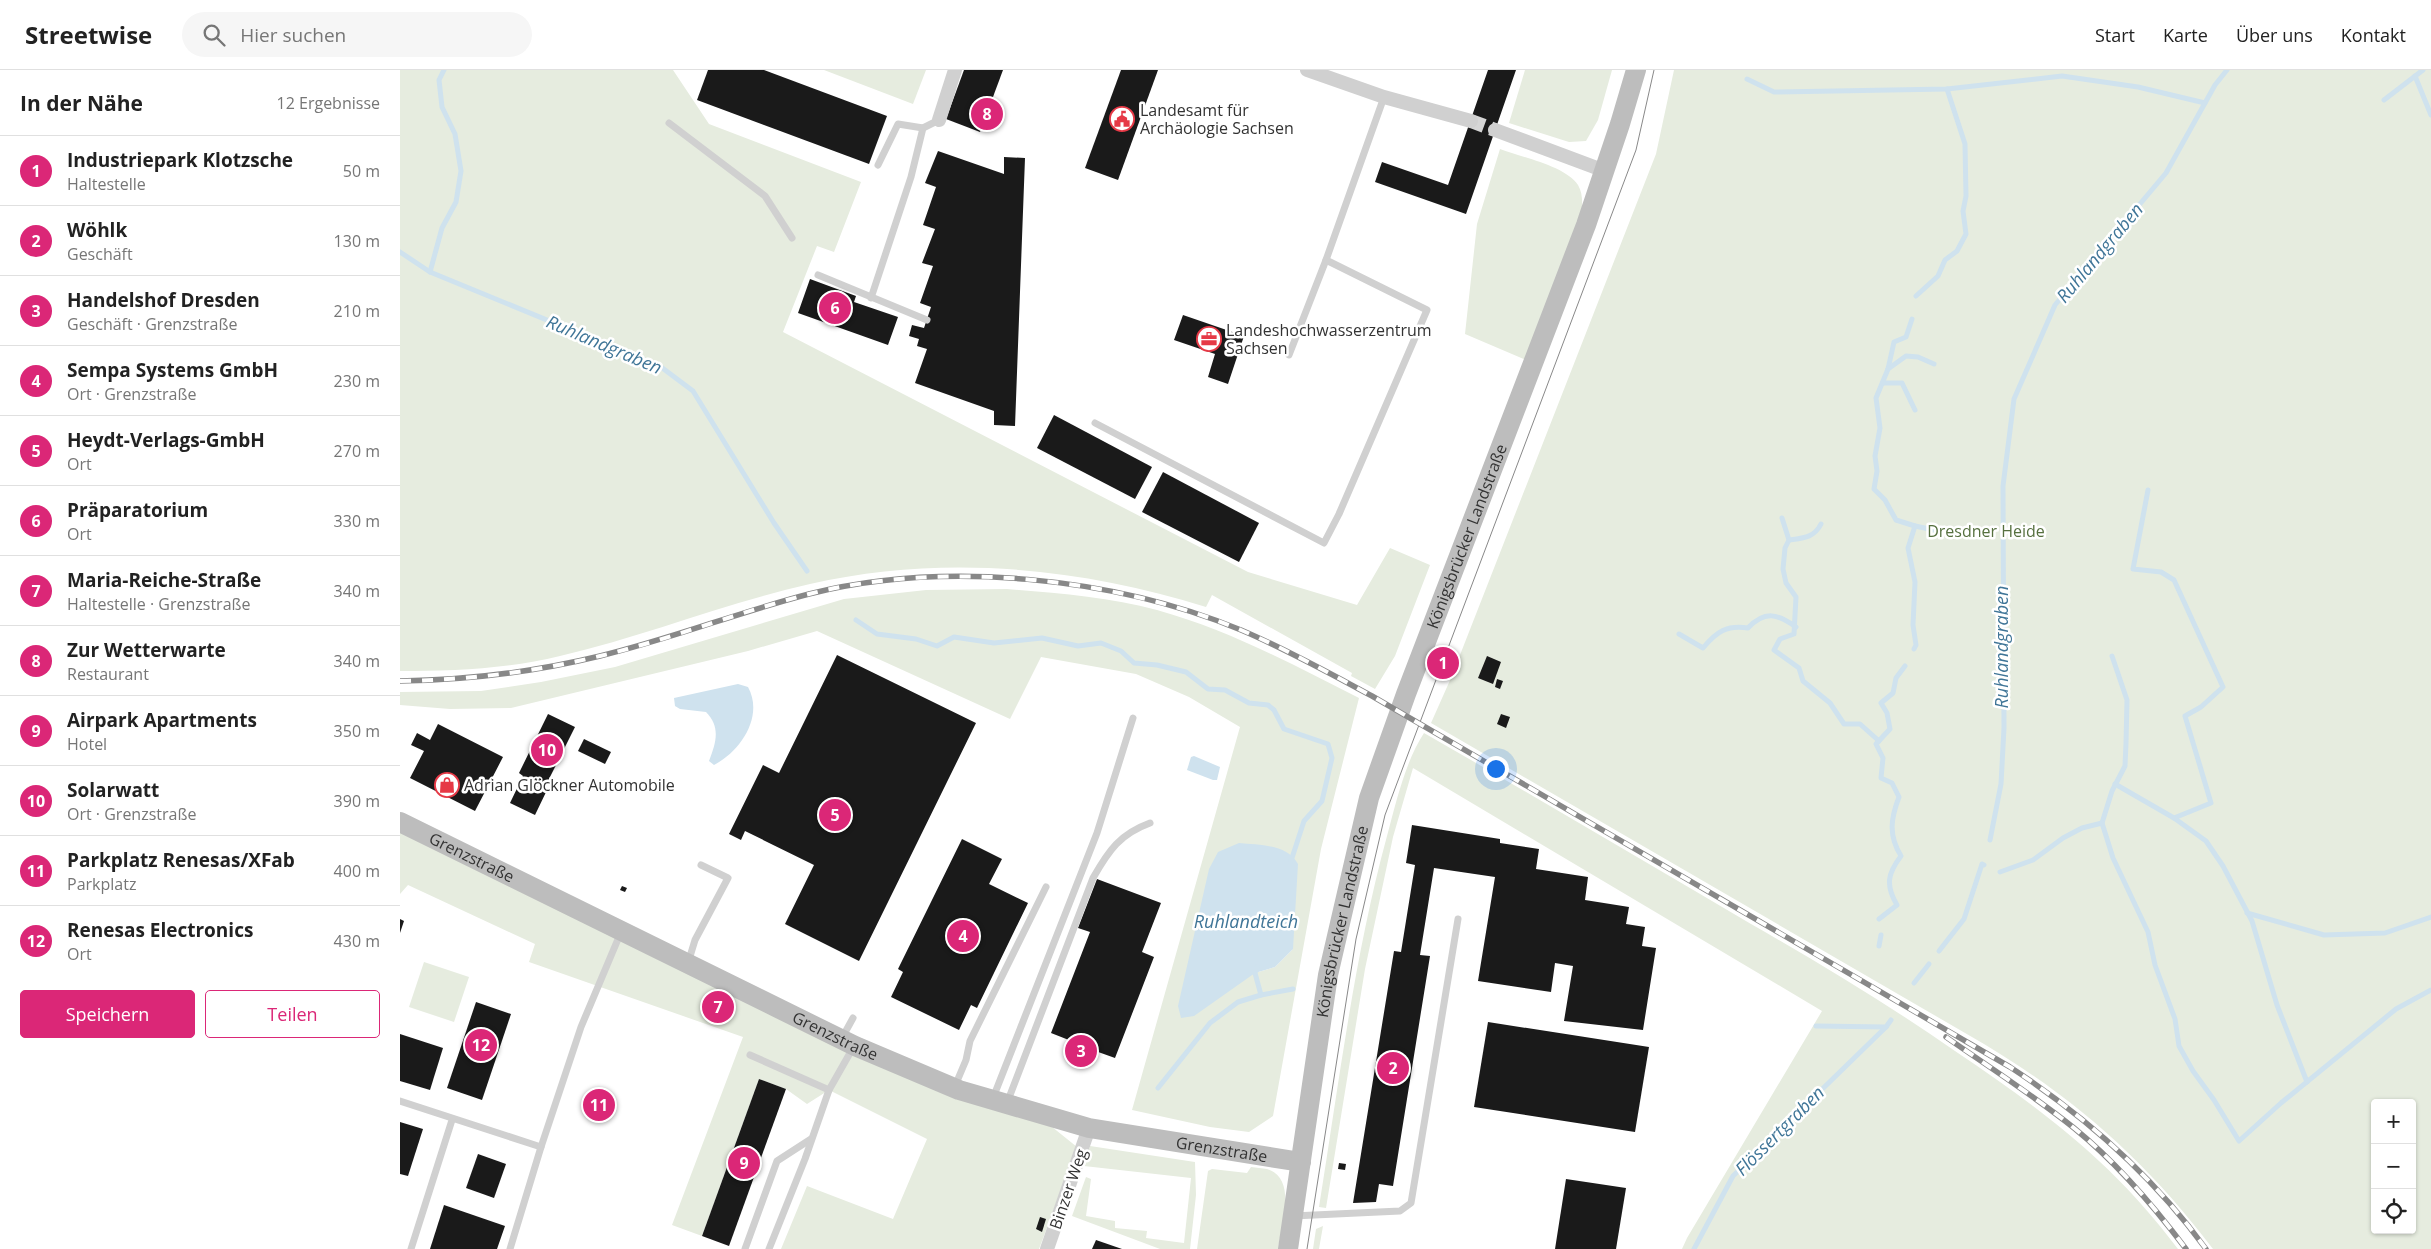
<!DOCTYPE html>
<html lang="de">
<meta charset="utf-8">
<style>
body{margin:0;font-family:"Open Sans",sans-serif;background:#f6f6f6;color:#222}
.controls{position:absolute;right:15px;bottom:15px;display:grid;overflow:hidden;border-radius:5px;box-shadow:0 1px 4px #0004}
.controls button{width:45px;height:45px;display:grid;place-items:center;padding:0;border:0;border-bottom:1px solid #e0e0e0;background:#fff;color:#222;font:25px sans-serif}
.you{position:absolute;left:1095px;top:698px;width:18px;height:18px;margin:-12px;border:4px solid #fff;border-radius:50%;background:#1a73e8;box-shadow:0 0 0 8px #1a73e833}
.badge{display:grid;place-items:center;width:32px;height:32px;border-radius:50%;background:#db2777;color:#fff;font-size:16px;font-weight:700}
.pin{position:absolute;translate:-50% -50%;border:2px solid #fff;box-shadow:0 1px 5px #0006}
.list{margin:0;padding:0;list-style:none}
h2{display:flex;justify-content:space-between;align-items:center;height:65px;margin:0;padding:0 20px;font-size:21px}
h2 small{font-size:16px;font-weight:400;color:#767676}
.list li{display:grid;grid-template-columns:32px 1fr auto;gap:15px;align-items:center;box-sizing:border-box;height:70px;padding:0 20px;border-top:1px solid #e0e0e0}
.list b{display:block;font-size:19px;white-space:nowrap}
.list p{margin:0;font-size:16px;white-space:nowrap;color:#767676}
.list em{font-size:16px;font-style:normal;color:#767676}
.actions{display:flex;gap:10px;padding:15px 20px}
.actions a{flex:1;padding:11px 0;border:1px solid #db2777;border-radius:5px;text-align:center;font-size:18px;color:#db2777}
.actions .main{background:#db2777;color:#fff}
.icon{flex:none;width:28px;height:28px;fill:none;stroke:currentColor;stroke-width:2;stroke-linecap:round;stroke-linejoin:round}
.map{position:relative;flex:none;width:2031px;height:1179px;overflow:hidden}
header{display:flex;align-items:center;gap:30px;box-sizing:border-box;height:70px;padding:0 25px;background:#fff;border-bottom:1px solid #e0e0e0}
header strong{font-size:24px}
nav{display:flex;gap:28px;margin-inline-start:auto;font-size:18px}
.search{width:350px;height:45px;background:#f6f6f6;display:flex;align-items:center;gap:12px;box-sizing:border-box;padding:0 18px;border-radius:28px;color:#767676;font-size:19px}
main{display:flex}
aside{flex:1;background:#fff}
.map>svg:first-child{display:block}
.green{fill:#e6ecdf;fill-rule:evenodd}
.water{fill:#cfe2ee}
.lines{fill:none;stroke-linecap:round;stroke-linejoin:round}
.stream{stroke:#cfe2ee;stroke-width:5}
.building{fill:#1a1a1a}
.street-tunnel{stroke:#d6d6d6;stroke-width:14;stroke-dasharray:14 7;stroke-linecap:butt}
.lane{stroke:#d0d0d0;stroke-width:7}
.street{stroke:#d0d0d0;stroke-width:14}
.secondary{stroke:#bdbdbd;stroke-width:20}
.tram{stroke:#888;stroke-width:1}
.rail-casing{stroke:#888;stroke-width:5.5}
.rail{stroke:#fff;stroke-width:4;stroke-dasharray:11;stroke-linecap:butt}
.labels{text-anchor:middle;stroke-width:5;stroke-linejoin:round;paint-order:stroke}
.poi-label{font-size:16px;fill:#333;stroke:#fff;text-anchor:start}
.park-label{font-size:16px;fill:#56703f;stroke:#fff}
.street-label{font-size:16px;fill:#333;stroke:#fff}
.water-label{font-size:18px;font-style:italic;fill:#3f7597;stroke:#fff}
</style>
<header>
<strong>Streetwise</strong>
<div class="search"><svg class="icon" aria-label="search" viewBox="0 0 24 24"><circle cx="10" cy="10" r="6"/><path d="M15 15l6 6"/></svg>Hier suchen</div>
<nav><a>Start</a><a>Karte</a><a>Über uns</a><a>Kontakt</a></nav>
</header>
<main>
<aside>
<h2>In der Nähe<small>12 Ergebnisse</small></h2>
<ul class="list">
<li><span class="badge">1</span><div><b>Industriepark Klotzsche</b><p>Haltestelle</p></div><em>50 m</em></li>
<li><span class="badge">2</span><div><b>Wöhlk</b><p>Geschäft</p></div><em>130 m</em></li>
<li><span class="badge">3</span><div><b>Handelshof Dresden</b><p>Geschäft · Grenzstraße</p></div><em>210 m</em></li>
<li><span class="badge">4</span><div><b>Sempa Systems GmbH</b><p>Ort · Grenzstraße</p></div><em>230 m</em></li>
<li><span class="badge">5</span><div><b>Heydt-Verlags-GmbH</b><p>Ort</p></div><em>270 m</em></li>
<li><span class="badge">6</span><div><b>Präparatorium</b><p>Ort</p></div><em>330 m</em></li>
<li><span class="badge">7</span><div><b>Maria-Reiche-Straße</b><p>Haltestelle · Grenzstraße</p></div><em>340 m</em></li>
<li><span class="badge">8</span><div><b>Zur Wetterwarte</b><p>Restaurant</p></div><em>340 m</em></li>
<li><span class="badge">9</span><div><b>Airpark Apartments</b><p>Hotel</p></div><em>350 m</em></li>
<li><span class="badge">10</span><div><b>Solarwatt</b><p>Ort · Grenzstraße</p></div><em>390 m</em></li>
<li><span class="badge">11</span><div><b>Parkplatz Renesas/XFab</b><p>Parkplatz</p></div><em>400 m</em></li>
<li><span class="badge">12</span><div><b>Renesas Electronics</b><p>Ort</p></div><em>430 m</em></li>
</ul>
<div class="actions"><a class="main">Speichern</a><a>Teilen</a></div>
</aside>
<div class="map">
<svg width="2031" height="1179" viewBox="0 0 2031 1179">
<rect width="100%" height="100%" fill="#fff"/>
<!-- green -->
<g class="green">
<path d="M0 0H273L309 54 461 112 434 182 417 176 383 262 848 502 957 535 990 478 1030 495 995 586 975 619 951 606 952 603 812 525 806 537C678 497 542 484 410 514 326 533 245 566 160 586 108 599 53 601 0 601Z"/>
<path d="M424 0H526L513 34Z"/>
<path d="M1125 0H1212L1198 50 1186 71 1169 72 1109 53Z"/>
<path d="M1274 0H2031V1179H1813C1747 1092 1677 1030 1584 974L1031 653 1051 608 1256 84ZM1975 1033H2012V1160H1975Z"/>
<path d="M1100 79C1121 87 1166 96 1178 115 1184 125 1182 138 1181 149L1126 290 1065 264 1077 154Z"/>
<path d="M607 519C657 523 709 527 757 540 829 560 894 595 959 628L921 779 873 1046 849 1062 810 1057 732 1040 840 657 789 627 736 604 641 587 610 649 417 561 348 581 111 638 50 639 0 635V622L81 621 141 612 215 597 444 529 526 520ZM893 879 875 897 855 903Z"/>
<path d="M1024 663C1134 726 1242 790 1351 854 1421 894 1489 935 1555 981 1644 1041 1713 1092 1778 1179H1282L1287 1168 1422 941 1013 698 993 767 965 899 926 1138 919 1137C939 1013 954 887 987 766 996 733 1005 692 1024 663Z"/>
<path d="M0 752 288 893 636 1044 677 1077 639 1179H381L407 1116 493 1149 527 1069 429 1020 407 1034 386 1019 359 1009 302 1166 272 1155 343 967 129 892 135 874 8 815 0 824Z"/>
<path d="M24 892 69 907 54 952 9 937Z"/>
<path d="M690 1076 795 1092 796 1125 790 1179H760L672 1146 686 1107 691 1109 686 1146 715 1151V1158L747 1161 746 1168 784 1173 791 1108 684 1096Z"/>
<path d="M851 1097C856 1098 862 1098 867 1099 898 1108 881 1157 878 1179H797L808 1101 812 1099 847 1103Z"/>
<path d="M923 1156 919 1179H913L916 1159Z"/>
</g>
<!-- water -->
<g class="water">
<path d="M338 614 348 617C364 646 341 681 314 695L309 691C316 673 321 657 306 642L280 639 275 636 274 628Z"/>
<path d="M794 686 820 697 817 710H813L787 700 791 687Z"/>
<path d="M839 773C860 775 887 774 898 794L893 879 875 897 855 903 794 946 781 948 778 936 809 799 818 782Z"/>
</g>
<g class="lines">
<!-- stream -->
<g class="stream">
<path d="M2015 6 2031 45"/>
<path d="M1347 9 1374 22 1547 19 1662 6 1738 17 1805 33"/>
<path d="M1984 30 2023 0"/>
<path d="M0 182 30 202 261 297 293 321 374 453 407 501"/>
<path d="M30 202 42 158 56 132 61 101 55 64 42 37 39 10 44 0"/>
<path d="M1516 226 1538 206 1545 190 1557 181 1566 164 1563 141 1566 126 1565 74 1547 19"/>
<path d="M1512 249 1506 267 1494 272 1488 299 1476 328 1480 358 1475 386 1477 401 1474 419 1485 430 1496 450 1515 456 1508 478 1515 512 1513 555 1516 575 1514 579"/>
<path d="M1488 299 1506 286 1518 287 1534 294"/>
<path d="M1483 313H1502L1515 340"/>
<path d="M1748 420 1733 499 1761 502 1774 510 1823 617 1801 637 1785 646 1811 733 1774 748"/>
<path d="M1382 448 1389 470 1385 478 1383 499 1386 513 1396 527 1394 564 1380 569 1374 580 1399 598 1403 611 1430 633 1444 654H1460L1479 671"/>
<path d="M1515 456 1539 461"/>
<path d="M1389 470C1403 468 1414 468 1421 454"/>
<path d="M456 550 477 564 516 569 537 576 554 567 594 573 642 568 678 576 701 573 721 581 734 593 757 595 786 602 808 619 825 620 849 633 868 635 874 640 884 659 928 674 932 688 922 731 904 751 891 791"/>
<path d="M1279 564 1303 578C1317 561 1327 555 1348 558 1365 540 1378 544 1396 557"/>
<path d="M1715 714 1774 748 1806 771 1823 796 1852 851 1877 935 1907 1012"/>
<path d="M1702 753 1712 721 1725 696 1726 673 1727 630 1712 586"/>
<path d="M1590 770 1601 714 1604 658 1603 416 1614 329 1655 235 1766 103 1815 15 1827 0"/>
<path d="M1600 802 1633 790 1663 768 1682 758 1702 753 1713 788 1748 862 1755 895 1775 949 1779 976 1793 1001 1814 1030 1839 1071 1881 1033 1996 939 2031 920"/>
<path d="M1847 843 1924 865 1985 863 2031 847"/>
<path d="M1479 849 1497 835C1485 815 1488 803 1501 786 1488 765 1491 748 1499 727L1492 713 1481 708 1483 688 1476 674 1490 659 1487 643 1481 633 1493 623 1496 608 1505 596"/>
<path d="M1479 876 1481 865"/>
<path d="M1539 881 1564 849 1582 794 1584 795"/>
<path d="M857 897 855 903 861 925 893 919"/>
<path d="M1514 913 1529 894"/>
<path d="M1416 956 1486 957 1491 950"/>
<path d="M758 1018 810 953 838 932 861 925"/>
<path d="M1294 1179 1333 1106 1486 957"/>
</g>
</g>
<!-- building -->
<g class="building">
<path d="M308 0H364L487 46 469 94 297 30Z"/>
<path d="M564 0H603L580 62 546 49Z"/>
<path d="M721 0H758L718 110 685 98Z"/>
<path d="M1088 0H1116L1066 144 975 112 982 92 1048 115Z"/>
<path d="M538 81 604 104V87L625 88 615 356 594 355V341L515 313 527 279 517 276 519 269 509 266 512 255 524 258 531 237 520 233 533 196 522 193 535 159 523 155 536 117 525 113Z"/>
<path d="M410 209 456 226 454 232 498 247 488 275 398 243Z"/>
<path d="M783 245 844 266 828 314 808 307 815 284 774 270Z"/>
<path d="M654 345 752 397 735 429 637 378Z"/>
<path d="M763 402 859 453 839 492 742 442Z"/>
<path d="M437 585 576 653 459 891 385 854 414 795 345 761 341 770 329 764 363 695 379 703Z"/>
<path d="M1087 586 1101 592 1093 614 1078 608Z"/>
<path d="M1097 609 1103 611 1100 619 1095 617Z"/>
<path d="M148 644 175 657 145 717 148 718 135 745 110 733 123 706 119 703Z"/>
<path d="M1101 644 1110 647 1106 658 1097 654Z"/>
<path d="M38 654 103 687 75 741 10 708 24 681 11 675 17 663 30 670Z"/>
<path d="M184 669 211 682 205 694 178 681Z"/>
<path d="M1012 755 1100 769V773L1139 779 1136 799 1188 807 1185 830 1229 837 1226 854 1245 857 1242 876 1256 878 1243 960 1164 951 1173 896 1155 893 1151 922 1078 911 1095 807 1034 798 1020 885 1030 886 993 1116 979 1114 976 1132 953 1133 994 881 1001 882 1015 795 1006 793Z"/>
<path d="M562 769 602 789 589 814 628 833 577 938 571 935 559 960 491 927 503 902 498 899Z"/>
<path d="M697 809 761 833 742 882 754 887 715 988 687 978 686 982 681 981 677 979 679 974 651 963 690 862 678 858Z"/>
<path d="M222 816 227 818 225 822 220 820Z"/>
<path d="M0 849 4 851 0 863Z"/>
<path d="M76 932 111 944 82 1030 47 1018Z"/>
<path d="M1088 952 1249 977 1235 1062 1074 1037Z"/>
<path d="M0 964 43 978 30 1020 0 1011Z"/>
<path d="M359 1009 386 1019 329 1176 302 1166Z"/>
<path d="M0 1052 23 1059 8 1106 0 1104Z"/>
<path d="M78 1084 106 1094 94 1128 66 1118Z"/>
<path d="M939 1093 946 1094 945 1100 938 1099Z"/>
<path d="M1166 1109 1226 1118 1216 1179H1155Z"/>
<path d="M44 1135 105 1156 97 1179H30Z"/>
<path d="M640 1147 646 1149 642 1162 636 1159Z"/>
<path d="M696 1170 722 1179H692Z"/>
</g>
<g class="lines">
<!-- street-tunnel -->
<path class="street-tunnel" d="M1071 51 1095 60"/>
<!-- lane -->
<g class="lane">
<path d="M269 53 365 126 392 168"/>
<path d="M478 95 498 54 523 58"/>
<path d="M418 205 527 250"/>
<path d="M471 228 511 107 523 58 539 50"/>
<path d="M889 285 926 190"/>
<path d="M695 353 924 473 939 444 1027 240 926 190 984 27"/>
<path d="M288 893 295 870 328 808 301 795"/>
<path d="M442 968 453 948"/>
<path d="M350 985 429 1020"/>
<path d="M555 1016 566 990 570 971 646 817"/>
<path d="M593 1028 697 763 733 648"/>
<path d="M0 1031 141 1077"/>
<path d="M607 1033 693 808C709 780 720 764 750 753"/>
<path d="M893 1146 1000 1141 1011 1133 1058 849"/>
<path d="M11 1179 52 1050"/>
<path d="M110 1179 141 1077 181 957 221 862"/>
<path d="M345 1179 377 1091 411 1069"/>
<path d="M369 1179 405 1089 429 1020 454 976"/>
</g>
<!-- street -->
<g class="street">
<path d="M907 0 984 27 1071 51"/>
<path d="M539 50 555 0"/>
<path d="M1095 60 1205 101"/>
<path d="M647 1179 689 1058"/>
</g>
<!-- secondary -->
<g class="secondary">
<path id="s1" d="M0 752 455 976 559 1020 689 1058 901 1092"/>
<path id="s2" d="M888 1179 928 905 969 728 1006 624 1186 155 1220 54 1236 0"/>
</g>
<!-- tram -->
<path class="tram" d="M907 1179 956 869 985 745 1236 80 1254 0"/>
<defs>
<g id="rail">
<path d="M0 611C68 610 134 602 200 586 271 569 339 542 409 524 544 490 713 507 841 560 886 579 929 603 972 626L1610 997C1685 1046 1753 1106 1806 1179"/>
<path d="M1546 967C1589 997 1633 1025 1674 1058 1717 1093 1753 1135 1786 1179"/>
</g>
</defs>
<!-- rail casing -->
<use href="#rail" class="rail-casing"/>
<!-- rail -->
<use href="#rail" class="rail"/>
</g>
<!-- icons -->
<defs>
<symbol id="civic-ring" viewBox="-11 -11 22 22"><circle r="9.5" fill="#fff" stroke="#e63946" stroke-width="1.5"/><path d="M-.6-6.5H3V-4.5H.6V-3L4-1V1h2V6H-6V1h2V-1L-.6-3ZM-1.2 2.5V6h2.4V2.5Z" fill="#e63946"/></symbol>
<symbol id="office-ring" viewBox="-11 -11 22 22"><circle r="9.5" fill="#fff" stroke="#e63946" stroke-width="1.5"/><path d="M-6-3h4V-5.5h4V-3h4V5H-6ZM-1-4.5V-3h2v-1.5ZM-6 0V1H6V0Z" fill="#e63946"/></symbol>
<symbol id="shop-ring" viewBox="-11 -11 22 22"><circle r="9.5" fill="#fff" stroke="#e63946" stroke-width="1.5"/><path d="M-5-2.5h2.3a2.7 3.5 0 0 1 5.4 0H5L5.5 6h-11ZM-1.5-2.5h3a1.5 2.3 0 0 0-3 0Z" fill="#e63946"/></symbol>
</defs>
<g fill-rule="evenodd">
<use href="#civic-ring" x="708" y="35" width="28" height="28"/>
<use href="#office-ring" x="795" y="255" width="28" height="28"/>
<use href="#shop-ring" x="33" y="701" width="28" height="28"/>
</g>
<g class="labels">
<!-- poi labels -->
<g class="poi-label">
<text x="740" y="46">Landesamt für<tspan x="740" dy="18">Archäologie Sachsen</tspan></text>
<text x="826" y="266">Landeshochwasserzentrum<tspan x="826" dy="18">Sachsen</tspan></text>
<text x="64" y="721">Adrian Glöckner Automobile</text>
</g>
<!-- park labels -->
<g class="park-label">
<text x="1586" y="467">Dresdner Heide</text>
</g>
<!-- street labels -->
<g class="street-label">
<text dy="6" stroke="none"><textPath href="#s2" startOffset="738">Königsbrücker Landstraße</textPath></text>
<text dy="6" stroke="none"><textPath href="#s1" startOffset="80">Grenzstraße</textPath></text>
<text dy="6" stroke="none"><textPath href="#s2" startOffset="332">Königsbrücker Landstraße</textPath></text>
<text dy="6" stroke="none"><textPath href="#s1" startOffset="485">Grenzstraße</textPath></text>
<text dy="6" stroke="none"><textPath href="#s1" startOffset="890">Grenzstraße</textPath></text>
<text transform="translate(668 1119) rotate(-71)" y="6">Binzer Weg</text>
</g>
<!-- water labels -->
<g class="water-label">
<text transform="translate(1700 183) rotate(-50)" y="6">Ruhlandgraben</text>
<text transform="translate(204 275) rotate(23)" y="6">Ruhlandgraben</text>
<text transform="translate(1602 577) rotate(-90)" y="6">Ruhlandgraben</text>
<text x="846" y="858">Ruhlandteich</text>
<text transform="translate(1380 1061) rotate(-45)" y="6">Flössertgraben</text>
</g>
</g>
</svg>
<div class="controls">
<button>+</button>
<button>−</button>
<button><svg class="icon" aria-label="locate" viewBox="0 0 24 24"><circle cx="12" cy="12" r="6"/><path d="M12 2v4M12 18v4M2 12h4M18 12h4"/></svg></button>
</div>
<div class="you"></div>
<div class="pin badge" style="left:1043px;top:593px">1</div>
<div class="pin badge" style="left:993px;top:998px">2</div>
<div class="pin badge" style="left:681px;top:981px">3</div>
<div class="pin badge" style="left:563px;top:866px">4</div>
<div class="pin badge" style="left:435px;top:745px">5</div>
<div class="pin badge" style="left:435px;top:238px">6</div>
<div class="pin badge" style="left:318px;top:937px">7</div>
<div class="pin badge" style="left:587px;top:44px">8</div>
<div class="pin badge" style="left:344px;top:1093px">9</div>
<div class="pin badge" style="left:147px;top:680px">10</div>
<div class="pin badge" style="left:199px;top:1035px">11</div>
<div class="pin badge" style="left:81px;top:975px">12</div>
</div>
</main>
